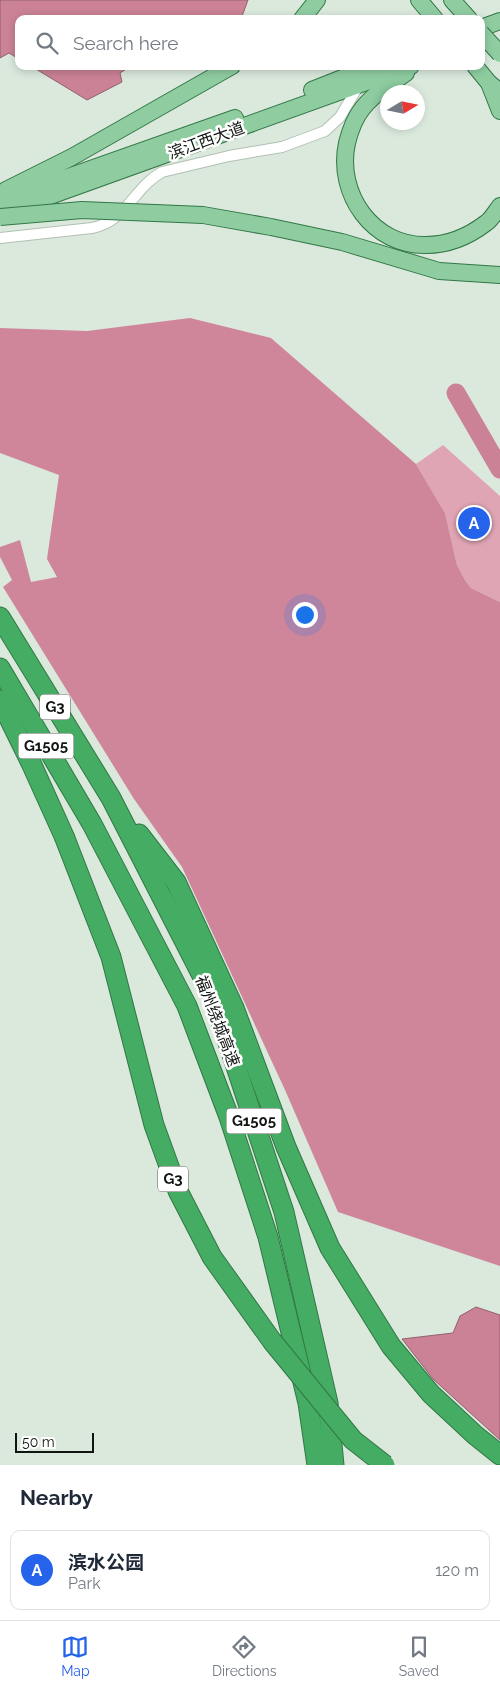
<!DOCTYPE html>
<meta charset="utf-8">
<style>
body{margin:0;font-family:Raleway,"Noto Sans SC",sans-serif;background:#f6f6f7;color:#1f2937}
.compass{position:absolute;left:380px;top:85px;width:45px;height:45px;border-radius:50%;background:#fff;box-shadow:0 2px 8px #0003;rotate:80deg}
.scale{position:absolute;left:15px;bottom:12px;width:79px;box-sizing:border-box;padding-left:5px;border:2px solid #101511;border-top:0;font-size:14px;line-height:18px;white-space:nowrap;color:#101511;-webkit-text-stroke:4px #fff;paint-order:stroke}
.you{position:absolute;left:304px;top:614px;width:18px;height:18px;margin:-12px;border:4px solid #fff;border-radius:50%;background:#1a73e8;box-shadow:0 0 0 8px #1a73e833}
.badge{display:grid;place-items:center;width:32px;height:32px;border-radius:50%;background:#2563eb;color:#fff;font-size:16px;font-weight:700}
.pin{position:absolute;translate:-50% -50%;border:2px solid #fff;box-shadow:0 1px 5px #0006}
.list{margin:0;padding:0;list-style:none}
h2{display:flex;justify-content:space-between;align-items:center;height:65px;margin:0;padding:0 20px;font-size:21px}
h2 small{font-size:16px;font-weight:400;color:#747a83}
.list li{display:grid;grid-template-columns:32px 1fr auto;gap:15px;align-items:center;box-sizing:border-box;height:80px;margin:0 10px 10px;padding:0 10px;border:1px solid #e0e1e3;border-radius:10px}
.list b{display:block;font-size:19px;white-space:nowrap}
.list p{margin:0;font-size:16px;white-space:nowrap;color:#747a83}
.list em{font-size:16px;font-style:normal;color:#747a83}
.icon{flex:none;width:28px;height:28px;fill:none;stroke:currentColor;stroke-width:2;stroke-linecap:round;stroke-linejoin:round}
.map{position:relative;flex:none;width:500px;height:1465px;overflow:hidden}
.search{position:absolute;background:#fff;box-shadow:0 2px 8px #0003;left:15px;right:15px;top:15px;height:55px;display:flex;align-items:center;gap:12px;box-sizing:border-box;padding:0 18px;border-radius:10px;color:#747a83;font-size:19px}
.sheet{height:155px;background:#fff}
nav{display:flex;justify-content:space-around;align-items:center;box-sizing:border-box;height:70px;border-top:1px solid #e0e1e3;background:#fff;font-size:14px;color:#747a83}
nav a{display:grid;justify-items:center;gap:2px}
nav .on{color:#2563eb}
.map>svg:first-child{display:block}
.green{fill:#e0a5b4}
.forest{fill:#d0869a}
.water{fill:#cb8296;stroke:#93616e}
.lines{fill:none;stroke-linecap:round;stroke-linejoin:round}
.river{stroke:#cb8296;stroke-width:19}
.minor-casing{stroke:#b2c0b4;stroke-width:12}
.primary-casing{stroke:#327746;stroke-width:18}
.motorway-casing{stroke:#327746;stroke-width:21}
.minor{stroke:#fff;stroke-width:10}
.primary{stroke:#8fcda1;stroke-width:16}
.motorway{stroke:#45ac63;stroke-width:19}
.primary-bridge-casing{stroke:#327746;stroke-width:18;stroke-linecap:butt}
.motorway-bridge-casing{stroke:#327746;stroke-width:21;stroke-linecap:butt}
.primary-bridge{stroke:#8fcda1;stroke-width:16}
.motorway-bridge{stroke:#45ac63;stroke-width:19}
.labels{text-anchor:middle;stroke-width:5;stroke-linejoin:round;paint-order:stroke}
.shield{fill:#fff;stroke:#585b58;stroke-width:1}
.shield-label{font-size:15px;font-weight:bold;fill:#101511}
.street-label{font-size:16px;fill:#101511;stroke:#fff}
</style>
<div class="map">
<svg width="500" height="1465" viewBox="0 0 500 1465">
<rect width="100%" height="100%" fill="#dbe9dd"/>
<!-- green -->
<path class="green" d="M443 445 500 496V602L471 588 465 580 457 565 445 513 416 464Z"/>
<!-- forest -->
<path class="forest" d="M190 318 271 338 416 464 445 513 457 565 465 580 471 588 500 602V1266L338 1212 285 1090 182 867 134 799 3 587 12 580 0 557V547L20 540 31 582 57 577 47 559 59 475 0 453V328L87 331Z"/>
<!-- water -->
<g class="water">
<path d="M0 0H248L241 19H19V59L9 53 0 58Z"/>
<path d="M31 66H131L120 73 122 82 87 100Z"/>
<path d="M476 1307 500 1315V1440L433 1379 402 1339 453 1333 460 1316Z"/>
</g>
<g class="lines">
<!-- river -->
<path class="river" d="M456 393 500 469"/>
<defs>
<path id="minor" d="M0 238 92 228C126 222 134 187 162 172L229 156 282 147 325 131 340 117 359 85"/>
<g id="primary">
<path d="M419 0 435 19"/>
<path d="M452 0 469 19"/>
<path d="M302 19 317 0"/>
<path d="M481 28 500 21"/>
<path d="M475 66 489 83 500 92"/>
<path d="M406 73C391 84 373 94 362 109 354 119 350 131 347 143 336 194 373 246 426 245 448 245 469 236 486 223 492 219 496 211 500 206"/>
<path d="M489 83 500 111"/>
<path d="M312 90 373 66"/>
<path d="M6 190 72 157 232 66"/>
<path d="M0 201 235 118"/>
<path d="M0 214 411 66"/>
<path d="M439 271 500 275"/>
</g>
<g id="motorway">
<path d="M0 617 111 798 213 997 284 1212 328 1403 334 1465"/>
<path d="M0 668 92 824 187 1006 229 1117 268 1237 308 1403 317 1465"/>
<path d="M0 700 31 763 64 836"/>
<path d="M139 834 176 882 234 1008 286 1147 330 1248 391 1346 431 1394 475 1435 500 1455"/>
</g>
</defs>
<!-- minor casing -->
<use href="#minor" class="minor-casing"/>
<!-- primary casing -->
<use href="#primary" class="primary-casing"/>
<!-- motorway casing -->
<use href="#motorway" class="motorway-casing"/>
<!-- minor -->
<use href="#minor" class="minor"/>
<!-- primary -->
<use href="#primary" class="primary"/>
<!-- motorway -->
<use href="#motorway" class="motorway"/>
<defs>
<g id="primary-bridge">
<path d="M481 33 500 54"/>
<path d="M0 217 82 210 203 215 271 227 342 242 439 271"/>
</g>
<path id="motorway-bridge" d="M64 836 111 957 154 1125 178 1191 212 1257 272 1341 353 1440 385 1465"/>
</defs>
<!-- primary-bridge casing -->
<use href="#primary-bridge" class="primary-bridge-casing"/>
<!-- motorway-bridge casing -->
<use href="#motorway-bridge" class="motorway-bridge-casing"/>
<!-- primary-bridge -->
<use href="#primary-bridge" class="primary-bridge"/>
<!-- motorway-bridge -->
<use href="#motorway-bridge" class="motorway-bridge"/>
</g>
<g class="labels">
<!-- shield labels -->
<g class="shield">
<rect x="40" y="694.5" width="30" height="25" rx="4"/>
<rect x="18.5" y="733.5" width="55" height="25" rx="4"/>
<rect x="226.5" y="1108.5" width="55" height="25" rx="4"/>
<rect x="158" y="1166.5" width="30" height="25" rx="4"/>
</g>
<g class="shield-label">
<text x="55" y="712">G3</text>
<text x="46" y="751">G1505</text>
<text x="254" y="1126">G1505</text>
<text x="173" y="1184">G3</text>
</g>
<!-- street labels -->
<g class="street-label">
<text transform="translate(206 140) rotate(-20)" y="6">滨江西大道</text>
<text transform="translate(218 1021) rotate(69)" y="6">福州绕城高速</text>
</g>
</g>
</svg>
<svg class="compass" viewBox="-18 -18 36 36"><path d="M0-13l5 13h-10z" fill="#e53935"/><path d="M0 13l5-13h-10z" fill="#747a83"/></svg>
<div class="scale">50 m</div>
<div class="you"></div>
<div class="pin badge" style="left:474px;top:523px">A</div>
<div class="search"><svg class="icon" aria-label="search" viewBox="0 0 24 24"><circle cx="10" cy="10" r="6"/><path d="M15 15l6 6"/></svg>Search here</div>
</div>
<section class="sheet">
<h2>Nearby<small></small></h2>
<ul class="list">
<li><span class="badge">A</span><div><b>滨水公园</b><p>Park</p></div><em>120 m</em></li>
</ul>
</section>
<nav>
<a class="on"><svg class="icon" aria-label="map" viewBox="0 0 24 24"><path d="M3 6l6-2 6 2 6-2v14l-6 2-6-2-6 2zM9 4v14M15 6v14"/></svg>Map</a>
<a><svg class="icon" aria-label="directions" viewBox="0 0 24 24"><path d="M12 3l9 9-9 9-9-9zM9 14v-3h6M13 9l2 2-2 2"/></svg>Directions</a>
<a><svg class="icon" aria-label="saved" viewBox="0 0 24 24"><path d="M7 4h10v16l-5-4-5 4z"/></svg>Saved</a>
</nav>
